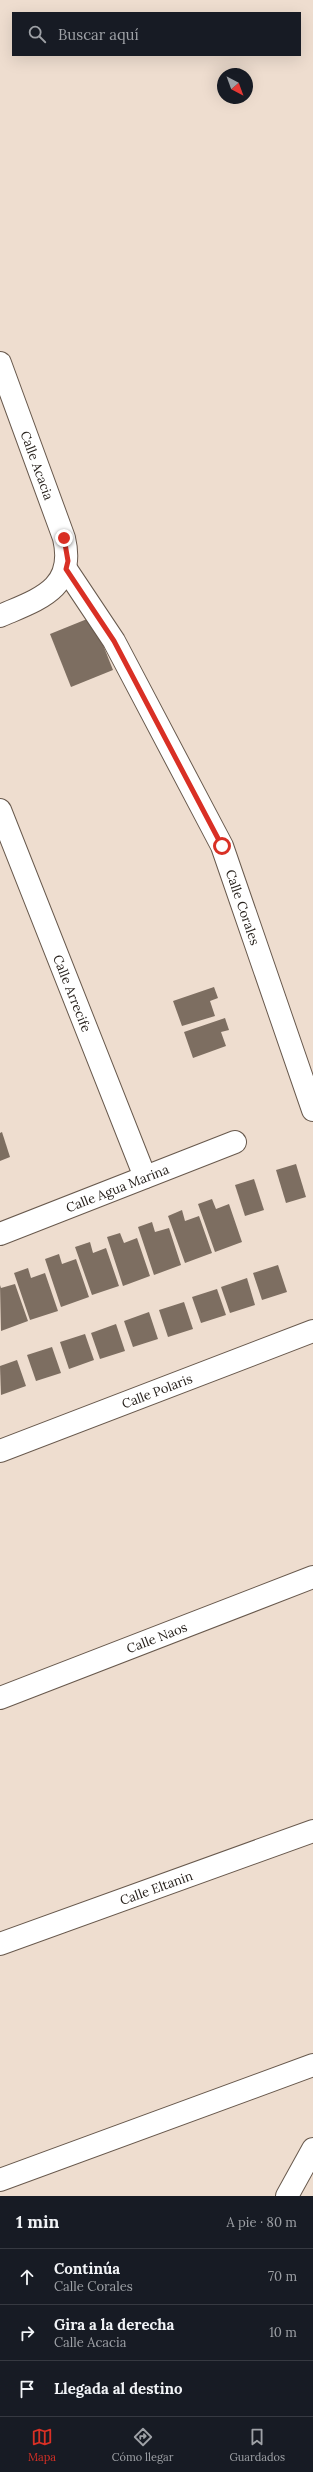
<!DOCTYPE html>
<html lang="es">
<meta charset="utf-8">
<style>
body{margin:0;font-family:Lora,serif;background:#242831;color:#f1f3f6}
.compass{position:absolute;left:217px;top:68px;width:36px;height:36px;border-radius:50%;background:#171b24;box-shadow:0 4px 16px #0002;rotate:139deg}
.stop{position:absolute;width:12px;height:12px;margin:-9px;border:3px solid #d93025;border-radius:50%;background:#fff}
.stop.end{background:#d93025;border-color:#fff;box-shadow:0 1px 4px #0008}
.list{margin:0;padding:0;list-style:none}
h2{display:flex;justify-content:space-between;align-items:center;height:52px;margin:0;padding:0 16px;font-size:17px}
h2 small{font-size:13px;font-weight:400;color:#9ea1a6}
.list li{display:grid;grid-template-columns:26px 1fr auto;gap:12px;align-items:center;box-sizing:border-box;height:56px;padding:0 16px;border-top:1px solid #363941}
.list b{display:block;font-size:15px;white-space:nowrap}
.list p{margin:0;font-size:13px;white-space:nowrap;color:#9ea1a6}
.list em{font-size:13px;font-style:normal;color:#9ea1a6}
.icon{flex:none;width:22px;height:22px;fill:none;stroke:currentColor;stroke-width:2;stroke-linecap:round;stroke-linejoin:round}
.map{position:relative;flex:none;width:313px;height:2196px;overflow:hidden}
.search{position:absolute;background:#171b24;box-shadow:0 4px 16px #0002;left:12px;right:12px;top:12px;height:44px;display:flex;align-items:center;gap:10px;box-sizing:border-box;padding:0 14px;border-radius:0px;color:#9ea1a6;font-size:15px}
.sheet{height:220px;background:#171b24}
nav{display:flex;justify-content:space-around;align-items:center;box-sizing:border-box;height:56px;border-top:1px solid #363941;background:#171b24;font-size:11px;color:#9ea1a6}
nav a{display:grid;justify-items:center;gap:2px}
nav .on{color:#d93025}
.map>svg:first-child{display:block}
.building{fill:#7d6e61}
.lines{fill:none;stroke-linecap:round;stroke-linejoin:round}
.minor-casing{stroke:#68594d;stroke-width:24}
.minor{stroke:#fff;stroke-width:22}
.route{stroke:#d93025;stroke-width:5}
.labels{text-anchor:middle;stroke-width:4;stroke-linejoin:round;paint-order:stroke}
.street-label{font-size:13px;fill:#28221d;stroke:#fff}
</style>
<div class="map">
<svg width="313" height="2196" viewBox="0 0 313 2196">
<rect width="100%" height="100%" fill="#eeddcf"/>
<!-- building -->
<g class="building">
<path d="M92 617 113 670 71 687 50 634Z"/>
<path d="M214 987 218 998 210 1001 215 1016 182 1026 173 1001Z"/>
<path d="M225 1018 229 1030 221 1032 226 1046 193 1058 184 1032Z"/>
<path d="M2 1132 10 1157 0 1161V1133Z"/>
<path d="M296 1164 306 1197 286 1203 276 1170Z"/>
<path d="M254 1179 264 1210 245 1216 235 1185Z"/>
<path d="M212 1199 216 1209 229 1204 242 1242 215 1252 198 1204Z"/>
<path d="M182 1210 185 1221 199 1216 212 1253 185 1263 168 1216Z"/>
<path d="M152 1222 155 1232 169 1228 181 1265 154 1275 138 1227Z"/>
<path d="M120 1233 124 1243 137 1238 150 1276 123 1286 107 1237Z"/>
<path d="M90 1242 93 1253 106 1248 119 1286 92 1295 75 1247Z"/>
<path d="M59 1254 62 1264 76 1259 89 1297 61 1307 45 1259Z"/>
<path d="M278 1265 287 1292 262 1300 253 1273Z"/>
<path d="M28 1268 31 1278 45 1273 58 1311 30 1320 14 1273Z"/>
<path d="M247 1278 255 1305 230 1313 221 1287Z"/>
<path d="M15 1284 28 1321 1 1331 0 1285 1 1288Z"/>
<path d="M217 1289 226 1315 201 1323 192 1297Z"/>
<path d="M184 1302 193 1329 168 1337 159 1310Z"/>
<path d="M149 1312 158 1339 133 1347 124 1321Z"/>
<path d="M116 1324 125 1351 100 1359 91 1333Z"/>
<path d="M85 1334 94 1360 69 1369 60 1342Z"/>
<path d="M52 1347 61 1373 36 1381 27 1355Z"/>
<path d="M17 1360 26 1386 1 1395 0 1366Z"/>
</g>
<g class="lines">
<defs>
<g id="minor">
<path id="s1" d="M0 363 64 538C76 589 39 599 0 616"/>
<path id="s2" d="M66 569 114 641 222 846 313 1110"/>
<path id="s3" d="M0 810 145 1177"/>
<path id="s4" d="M0 1234 235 1142"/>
<path id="s5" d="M0 1451 313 1331"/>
<path id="s6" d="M0 1698 313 1577"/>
<path id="s7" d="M0 1944 313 1831"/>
<path d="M0 2180 313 2065"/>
<path d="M287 2196 313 2149"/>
</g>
</defs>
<!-- minor casing -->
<use href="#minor" class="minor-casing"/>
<!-- minor -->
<use href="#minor" class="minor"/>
</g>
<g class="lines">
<!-- route -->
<path class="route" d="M64 538 68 561 66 569 114 641 222 846"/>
</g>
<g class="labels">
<!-- street labels -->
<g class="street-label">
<text dy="5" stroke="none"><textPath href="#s1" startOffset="109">Calle Acacia</textPath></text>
<text dy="5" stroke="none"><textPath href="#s2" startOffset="383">Calle Corales</textPath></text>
<text dy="5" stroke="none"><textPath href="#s3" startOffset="197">Calle Arrecife</textPath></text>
<text dy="5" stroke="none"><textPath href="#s4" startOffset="126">Calle Agua Marina</textPath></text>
<text dy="5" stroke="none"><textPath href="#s5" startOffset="168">Calle Polaris</textPath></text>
<text dy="5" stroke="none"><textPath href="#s6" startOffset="168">Calle Naos</textPath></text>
<text dy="5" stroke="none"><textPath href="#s7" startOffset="166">Calle Eltanin</textPath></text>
</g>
</g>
</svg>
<svg class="compass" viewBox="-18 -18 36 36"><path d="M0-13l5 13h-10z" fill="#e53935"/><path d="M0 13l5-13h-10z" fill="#9ea1a6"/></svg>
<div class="stop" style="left:222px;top:846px"></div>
<div class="stop end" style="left:64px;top:538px"></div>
<div class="search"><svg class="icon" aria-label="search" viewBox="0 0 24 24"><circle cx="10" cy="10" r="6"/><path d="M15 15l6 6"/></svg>Buscar aquí</div>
</div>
<section class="sheet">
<h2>1 min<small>A pie · 80 m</small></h2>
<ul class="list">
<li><svg class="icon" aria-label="ahead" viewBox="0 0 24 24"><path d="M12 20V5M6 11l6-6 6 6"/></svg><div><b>Continúa</b><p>Calle Corales</p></div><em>70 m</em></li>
<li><svg class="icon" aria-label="right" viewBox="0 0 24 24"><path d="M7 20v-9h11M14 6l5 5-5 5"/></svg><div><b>Gira a la derecha</b><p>Calle Acacia</p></div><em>10 m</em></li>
<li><svg class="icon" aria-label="arrive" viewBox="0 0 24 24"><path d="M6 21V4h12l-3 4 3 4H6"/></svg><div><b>Llegada al destino</b></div></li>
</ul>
</section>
<nav>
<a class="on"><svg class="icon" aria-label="map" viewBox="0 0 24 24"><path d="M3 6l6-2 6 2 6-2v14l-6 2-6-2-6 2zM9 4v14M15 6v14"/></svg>Mapa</a>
<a><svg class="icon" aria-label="directions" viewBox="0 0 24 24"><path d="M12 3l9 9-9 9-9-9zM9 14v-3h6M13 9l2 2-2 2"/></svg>Cómo llegar</a>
<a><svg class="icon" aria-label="saved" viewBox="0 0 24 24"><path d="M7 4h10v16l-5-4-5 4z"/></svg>Guardados</a>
</nav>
